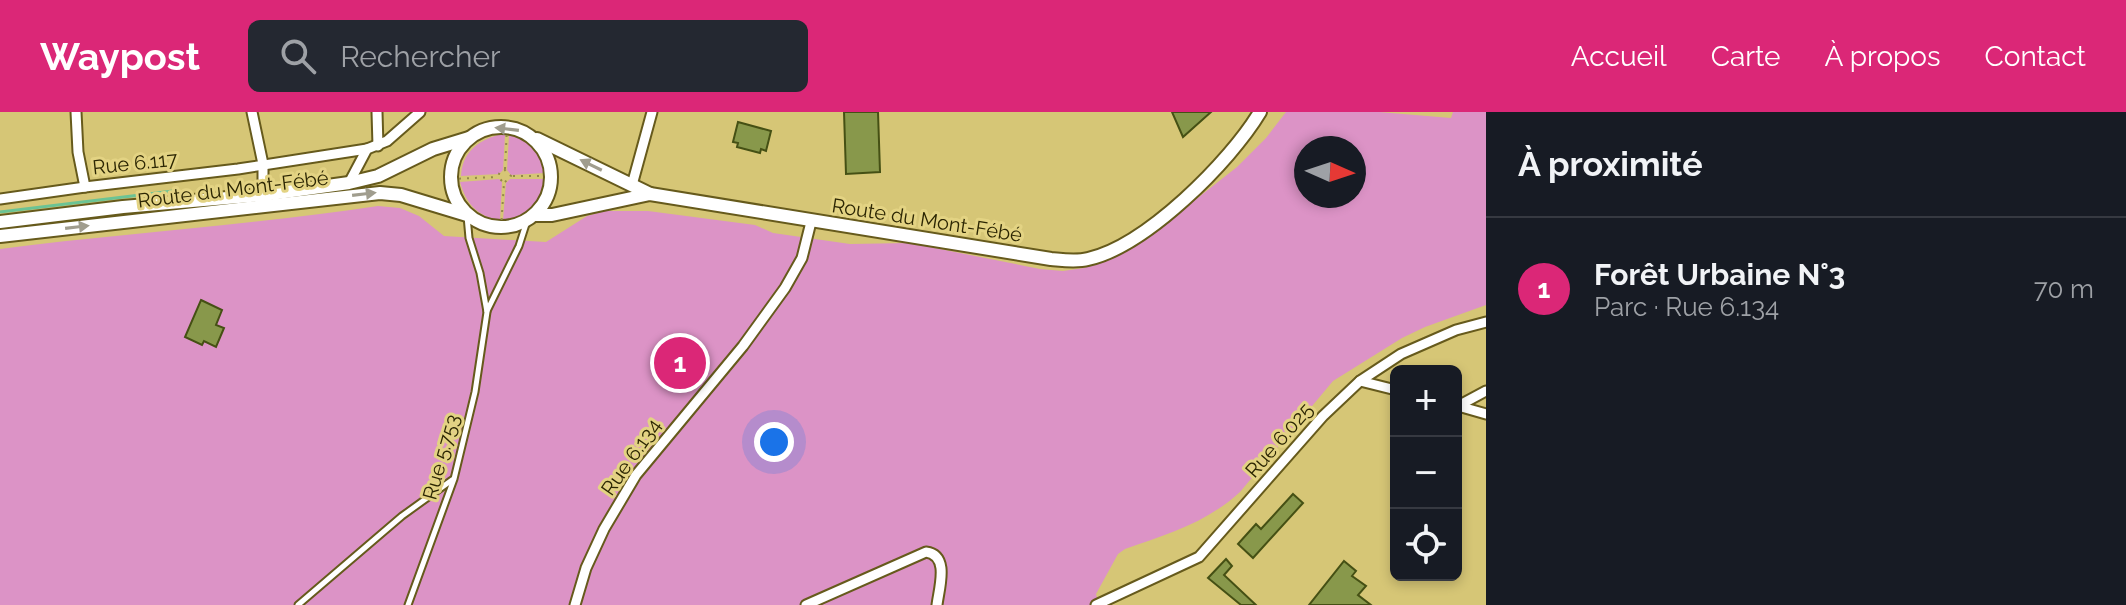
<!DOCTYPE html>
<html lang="fr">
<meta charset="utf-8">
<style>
body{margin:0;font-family:Raleway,sans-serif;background:#242831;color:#f1f3f6}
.controls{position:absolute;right:24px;bottom:24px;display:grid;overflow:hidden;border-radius:12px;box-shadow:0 4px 12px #0003}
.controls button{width:72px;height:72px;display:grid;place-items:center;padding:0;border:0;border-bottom:2px solid #363941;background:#171b24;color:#f1f3f6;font:40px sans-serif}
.compass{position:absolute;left:1294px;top:24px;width:72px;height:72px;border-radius:50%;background:#171b24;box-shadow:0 4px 12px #0003;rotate:93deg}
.you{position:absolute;left:774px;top:330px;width:28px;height:28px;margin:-20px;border:6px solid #fff;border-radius:50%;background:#1a73e8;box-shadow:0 0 0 12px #1a73e833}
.badge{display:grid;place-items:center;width:52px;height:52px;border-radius:50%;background:#db2777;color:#fff;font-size:26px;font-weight:700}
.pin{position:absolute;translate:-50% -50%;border:4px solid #fff;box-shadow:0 2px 8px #0006}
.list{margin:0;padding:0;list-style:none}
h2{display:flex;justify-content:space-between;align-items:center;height:104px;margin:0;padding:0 32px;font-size:34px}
h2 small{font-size:26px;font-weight:400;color:#9ea1a6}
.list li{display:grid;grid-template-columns:52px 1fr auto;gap:24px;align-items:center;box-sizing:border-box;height:144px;padding:0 32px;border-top:2px solid #363941}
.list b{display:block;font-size:30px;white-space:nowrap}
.list p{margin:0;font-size:26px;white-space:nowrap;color:#9ea1a6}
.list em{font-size:26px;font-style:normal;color:#9ea1a6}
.icon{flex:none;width:44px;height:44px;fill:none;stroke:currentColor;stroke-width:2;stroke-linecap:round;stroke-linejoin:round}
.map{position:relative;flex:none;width:1486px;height:493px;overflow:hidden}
header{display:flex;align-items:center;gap:48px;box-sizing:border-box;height:112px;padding:0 40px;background:#db2777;color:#fff}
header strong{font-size:38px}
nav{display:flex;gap:44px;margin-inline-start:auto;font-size:28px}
.search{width:560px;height:72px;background:#242831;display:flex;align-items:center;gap:20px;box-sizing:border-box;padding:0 28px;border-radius:12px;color:#9ea1a6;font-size:30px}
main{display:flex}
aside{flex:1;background:#171b24}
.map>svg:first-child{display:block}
.green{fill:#dc93c6;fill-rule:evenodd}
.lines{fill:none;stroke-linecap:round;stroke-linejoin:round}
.stream{stroke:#6bc394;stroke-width:3}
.building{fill:#88984b;stroke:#455014;stroke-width:2}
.lane-casing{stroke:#665a1c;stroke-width:9}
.street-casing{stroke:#665a1c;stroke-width:13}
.secondary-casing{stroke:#665a1c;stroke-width:16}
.path{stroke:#94884a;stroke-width:2;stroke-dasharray:2 6;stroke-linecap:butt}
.lane{stroke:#fff;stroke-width:5}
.street{stroke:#fff;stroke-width:9}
.secondary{stroke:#fff;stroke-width:12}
.oneway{fill:#a09d8e}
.labels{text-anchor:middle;stroke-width:6;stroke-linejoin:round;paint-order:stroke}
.street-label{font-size:20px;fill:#2c2603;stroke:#e3d383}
</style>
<header>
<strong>Waypost</strong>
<div class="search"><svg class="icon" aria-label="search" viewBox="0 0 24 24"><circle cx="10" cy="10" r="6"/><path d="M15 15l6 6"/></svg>Rechercher</div>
<nav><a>Accueil</a><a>Carte</a><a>À propos</a><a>Contact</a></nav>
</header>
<main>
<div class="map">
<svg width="1486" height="493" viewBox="0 0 1486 493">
<rect width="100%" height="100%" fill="#d6c676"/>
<!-- green -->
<g class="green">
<path d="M1286 0H1379L1451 6 1453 0H1486V193L1425 215 1402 226 1333 269 1240 380C1206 411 1168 422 1125 437L1118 442 1096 482 1099 493H0V137C126 121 252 113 378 94L400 96 419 104 444 124 546 130 587 104 605 99H648L755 113 773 121 850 132 910 131 1040 157 1063 159 1084 156 1102 150 1157 118 1237 55 1266 26ZM1306 36H1354V84H1306Z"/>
<path d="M498 23H505L503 58 499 62 461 64C462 41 477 29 498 23Z"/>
<path d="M509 23C530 28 540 40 545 61L511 63 507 58Z"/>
<path d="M499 67 502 70 500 108C477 105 466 91 460 70Z"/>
<path d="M510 67H545C544 91 526 105 503 108L506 71Z"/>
</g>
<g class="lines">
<!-- stream -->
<path class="stream" d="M0 100 173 79"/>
</g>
<!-- building -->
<g class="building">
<path d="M844 0H878L880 60 846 62Z"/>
<path d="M1172 0H1211L1183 25Z"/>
<path d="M738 10 771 19 766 39 761 37 760 41 737 35 738 31 733 30Z"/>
<path d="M201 188 222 198 216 213 224 216 216 235 204 229 202 233 185 225Z"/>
<path d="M1293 382 1303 391 1253 446 1238 432 1256 412 1261 417Z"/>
<path d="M1226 447 1232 454 1224 463 1256 493H1241L1208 466Z"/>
<path d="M1344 449 1356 459 1352 464 1366 474 1358 483 1371 493H1309Z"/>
</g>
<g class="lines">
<defs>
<g id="lane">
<path d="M487 199 519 134 527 109"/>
<path d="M298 493 402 404 452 368"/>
<path d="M408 493 454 367 475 280 487 200 480 161 469 126 467 104"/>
</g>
<g id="street">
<path d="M76 0 78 40 85 75 238 57 367 37"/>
<path d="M252 0 263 52V83"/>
<path d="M377 0 378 34"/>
<path d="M349 71 367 37 387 29 420 0"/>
<path d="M632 73 652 0"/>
<path d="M0 87 85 75"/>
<path d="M1360 269 1396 278"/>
<path d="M1458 294 1486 279"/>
<path d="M1458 294 1486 302"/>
<path d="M575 493 586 456 604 417 636 363 743 234 785 176 802 146 811 110"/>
<path d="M806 493 926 440C950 443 939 476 937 493"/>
<path d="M1096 493 1199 445 1323 304 1360 269 1401 242 1456 218 1486 210"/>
</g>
<g id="secondary">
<circle cx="501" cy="65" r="50"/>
<path d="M537 27 650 82"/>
<path d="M535 103H552L650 82 1051 147C1063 148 1076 150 1088 147 1146 134 1230 50 1260 0"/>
<path d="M0 110 123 95 263 83 349 71 378 64 433 37 469 26"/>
<path d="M0 124 380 81 401 83 467 103"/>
</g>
</defs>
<!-- lane casing -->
<use href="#lane" class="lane-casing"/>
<!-- street casing -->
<use href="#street" class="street-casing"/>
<!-- secondary casing -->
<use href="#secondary" class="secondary-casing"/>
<!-- path -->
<g class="path">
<path d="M505 57 507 15"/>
<path d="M513 64H552"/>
<path d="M451 67 497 65"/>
<path d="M501 116 504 71 498 65 500 59 505 58 511 64 504 71"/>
</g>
<!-- lane -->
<use href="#lane" class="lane"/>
<!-- street -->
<use href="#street" class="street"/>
<!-- secondary -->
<use href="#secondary" class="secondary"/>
</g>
<!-- one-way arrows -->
<defs><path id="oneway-solid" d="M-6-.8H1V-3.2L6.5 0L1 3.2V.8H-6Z" transform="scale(2)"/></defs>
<g class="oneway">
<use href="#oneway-solid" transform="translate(507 17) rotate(-173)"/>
<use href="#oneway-solid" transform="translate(591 53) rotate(-154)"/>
<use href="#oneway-solid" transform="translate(364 82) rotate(-7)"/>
<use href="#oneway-solid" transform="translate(77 115) rotate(-7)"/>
</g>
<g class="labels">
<!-- street labels -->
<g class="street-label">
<text transform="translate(135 51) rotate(-6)" y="7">Rue 6.117</text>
<text transform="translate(233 77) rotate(-7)" y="7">Route du Mont-Fébé</text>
<text transform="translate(927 108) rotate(9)" y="7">Route du Mont-Fébé</text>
<text transform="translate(1279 328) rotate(-49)" y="7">Rue 6.025</text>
<text transform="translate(441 345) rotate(-74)" y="7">Rue 5.753</text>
<text transform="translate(631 345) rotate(-55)" y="7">Rue 6.134</text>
</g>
</g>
</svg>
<div class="controls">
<button>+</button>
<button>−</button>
<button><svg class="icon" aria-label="locate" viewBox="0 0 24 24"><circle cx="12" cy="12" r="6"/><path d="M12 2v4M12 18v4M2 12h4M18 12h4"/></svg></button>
</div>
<svg class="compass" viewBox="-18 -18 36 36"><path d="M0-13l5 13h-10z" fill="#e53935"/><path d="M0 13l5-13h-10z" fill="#9ea1a6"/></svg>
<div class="you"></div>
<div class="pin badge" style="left:680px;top:251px">1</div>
</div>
<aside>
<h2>À proximité<small></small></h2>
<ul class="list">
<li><span class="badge">1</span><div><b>Forêt Urbaine N°3</b><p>Parc · Rue 6.134</p></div><em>70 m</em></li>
</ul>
</aside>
</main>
